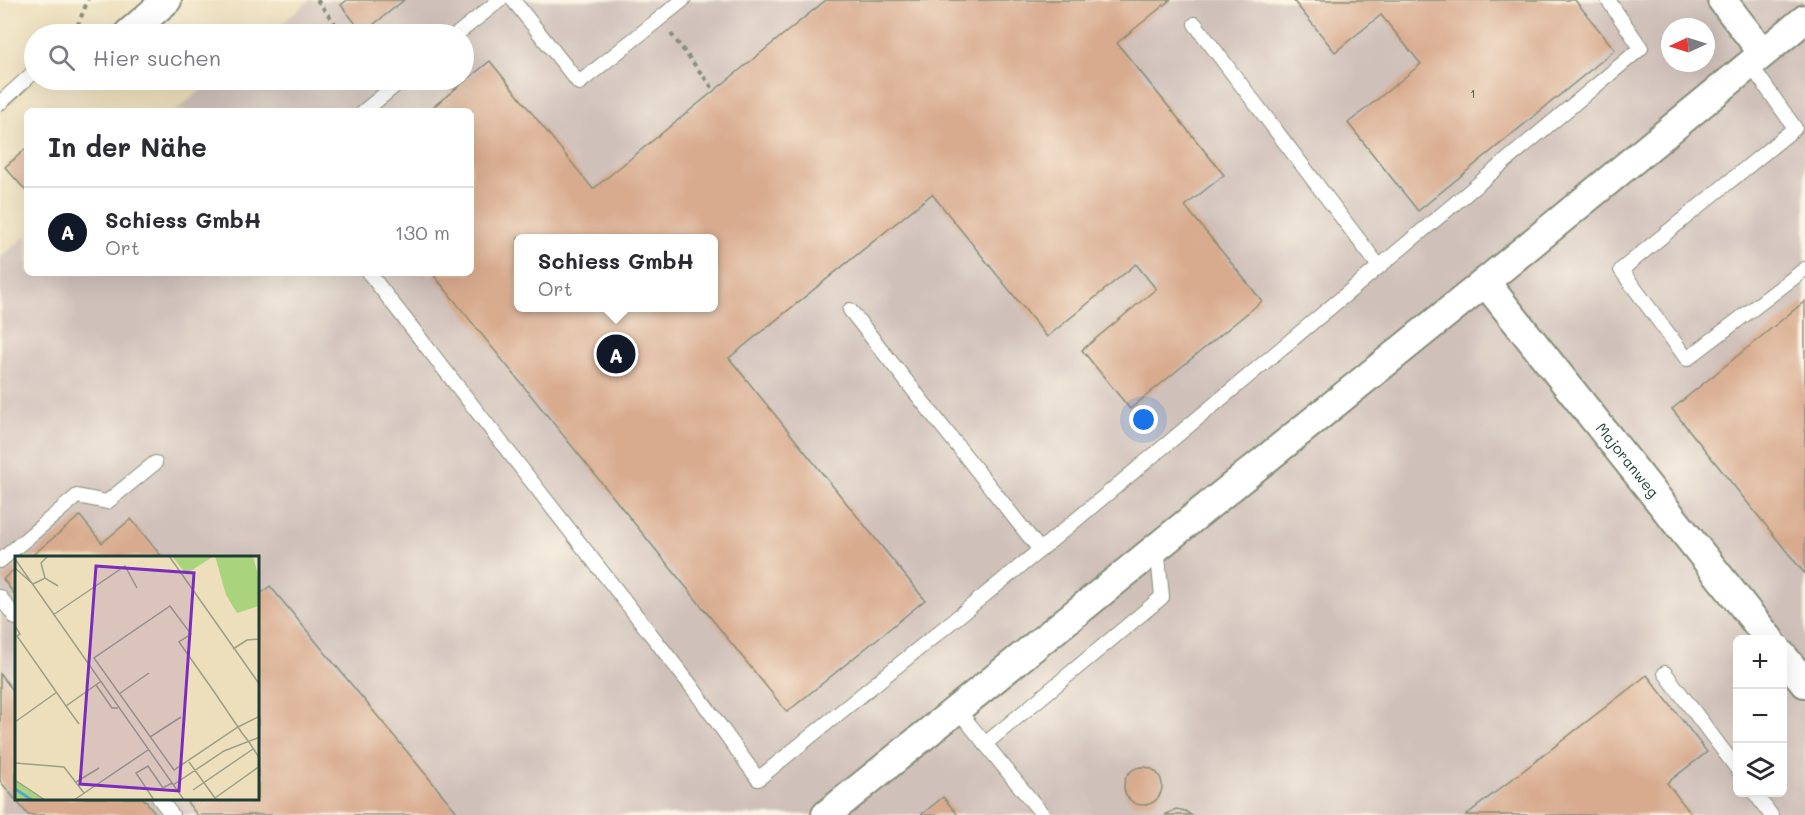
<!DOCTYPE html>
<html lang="de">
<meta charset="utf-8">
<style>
body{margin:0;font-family:Mali,sans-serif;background:#f7f7f7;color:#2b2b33}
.controls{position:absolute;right:18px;bottom:18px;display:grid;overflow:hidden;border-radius:9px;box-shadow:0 6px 24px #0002}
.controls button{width:54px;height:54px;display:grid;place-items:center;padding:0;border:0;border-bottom:2px solid #e1e1e2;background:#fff;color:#2b2b33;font:30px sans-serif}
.compass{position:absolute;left:1661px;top:18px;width:54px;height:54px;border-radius:50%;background:#fff;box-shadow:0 6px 24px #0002;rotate:266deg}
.you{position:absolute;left:1144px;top:420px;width:21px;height:21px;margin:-15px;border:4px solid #fff;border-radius:50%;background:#1a73e8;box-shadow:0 0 0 9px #1a73e833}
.badge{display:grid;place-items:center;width:39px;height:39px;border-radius:50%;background:#111827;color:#fff;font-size:20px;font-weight:700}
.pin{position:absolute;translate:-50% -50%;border:3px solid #fff;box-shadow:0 2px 6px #0006}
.popup{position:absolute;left:514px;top:234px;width:204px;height:78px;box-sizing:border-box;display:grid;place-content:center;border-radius:9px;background:#fff;filter:drop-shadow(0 2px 4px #0005);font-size:20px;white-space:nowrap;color:#7c7c81}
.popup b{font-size:22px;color:#2b2b33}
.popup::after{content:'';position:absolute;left:50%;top:100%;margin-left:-12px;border:12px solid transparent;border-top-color:#fff}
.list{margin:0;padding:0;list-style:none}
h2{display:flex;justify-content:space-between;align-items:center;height:78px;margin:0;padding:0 24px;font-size:26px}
h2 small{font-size:20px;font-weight:400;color:#7c7c81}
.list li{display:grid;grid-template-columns:39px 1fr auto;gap:18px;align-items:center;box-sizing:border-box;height:90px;padding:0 24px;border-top:2px solid #e1e1e2}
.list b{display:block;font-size:22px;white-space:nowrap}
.list p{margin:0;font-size:20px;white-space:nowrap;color:#7c7c81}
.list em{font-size:20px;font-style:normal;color:#7c7c81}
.icon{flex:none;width:33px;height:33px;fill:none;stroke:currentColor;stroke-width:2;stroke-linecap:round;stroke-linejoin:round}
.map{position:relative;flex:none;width:1805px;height:815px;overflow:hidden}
.search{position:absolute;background:#fff;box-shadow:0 6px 24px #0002;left:24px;top:24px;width:450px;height:66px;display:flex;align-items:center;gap:15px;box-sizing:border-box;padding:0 21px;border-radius:33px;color:#7c7c81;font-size:22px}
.panel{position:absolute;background:#fff;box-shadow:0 6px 24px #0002;left:24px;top:108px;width:450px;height:168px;border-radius:9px}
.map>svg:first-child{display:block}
.industrial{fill:#cfc0ba;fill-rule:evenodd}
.building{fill:#d8ab8f;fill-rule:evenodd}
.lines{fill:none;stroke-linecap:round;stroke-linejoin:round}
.service-casing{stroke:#868e78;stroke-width:16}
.minor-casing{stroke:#868e78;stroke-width:32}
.path{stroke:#868e78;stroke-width:4;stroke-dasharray:4.5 4.5;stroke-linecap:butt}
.service{stroke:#fff;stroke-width:14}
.minor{stroke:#fff;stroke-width:28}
.labels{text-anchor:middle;stroke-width:4.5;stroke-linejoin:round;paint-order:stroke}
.number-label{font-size:12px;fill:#4d584b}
.street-label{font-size:15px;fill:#1f3d34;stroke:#fcf5e5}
.inset-river{fill:none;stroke:#52a7ce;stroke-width:3}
.inset-road{fill:none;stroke:#9b9e86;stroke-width:1.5}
.view{fill:#7b2cbf;fill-opacity:0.15;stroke:#7b2cbf;stroke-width:3}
.inset-edge{fill:none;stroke:#1f3d34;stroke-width:3}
</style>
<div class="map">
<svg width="1805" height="815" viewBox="0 0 1805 815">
<rect width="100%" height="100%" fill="#fcf5e5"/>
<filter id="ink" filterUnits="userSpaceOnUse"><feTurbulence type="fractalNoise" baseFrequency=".0167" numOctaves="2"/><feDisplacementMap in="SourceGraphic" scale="12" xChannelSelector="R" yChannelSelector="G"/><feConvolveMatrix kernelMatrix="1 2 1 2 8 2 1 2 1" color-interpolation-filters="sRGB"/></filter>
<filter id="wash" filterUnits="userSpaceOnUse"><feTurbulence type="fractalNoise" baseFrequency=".008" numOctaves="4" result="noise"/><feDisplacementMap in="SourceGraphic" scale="24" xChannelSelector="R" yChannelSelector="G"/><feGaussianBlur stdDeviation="1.35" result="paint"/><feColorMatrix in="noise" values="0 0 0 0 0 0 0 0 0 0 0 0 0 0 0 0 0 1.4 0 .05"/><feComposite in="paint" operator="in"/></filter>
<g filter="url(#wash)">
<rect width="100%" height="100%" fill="#eddfbc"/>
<!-- industrial -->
<path class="industrial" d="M310 0H1805V815H2L0 258 27 235V273H471V111H175L214 80H464V34H269ZM1670 27H1706V63H1670ZM518 238H714V308H518ZM16 557H258V798H16ZM1738 640H1782V792H1738Z"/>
<g id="blocks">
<!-- building -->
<g class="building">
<path d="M347 0H404L363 33 341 5Z"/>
<path d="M826 0H1170L1117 43 1224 175 1185 206 1262 301 1130 409 1082 350 1156 289 1136 264 1047 337 932 194 729 358 925 600 787 712 432 273H471V111H428L490 61 593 189ZM518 238H714V308H518Z"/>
<path d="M1293 0H1575L1615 50 1418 211 1348 123 1421 64 1381 15 1335 52Z"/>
<path d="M27 148V192L5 167Z"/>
<path d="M1805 301V574L1672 409Z"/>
<path d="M80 516 102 543 131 519 162 557H30Z"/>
<path d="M16 568V596L3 579Z"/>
<path d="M270 586 456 811 451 815H197L184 798H258V596Z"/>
<path d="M0 674 16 694V798H143L157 815H28L0 781Z"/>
<path d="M1647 675 1707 752 1667 783 1692 815H1466Z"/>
<circle cx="1143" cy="786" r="19"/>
<path d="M943 797 958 815H921Z"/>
<path d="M1176 809 1185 811 1191 815H1165Z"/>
</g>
</g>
</g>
<g filter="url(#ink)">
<use href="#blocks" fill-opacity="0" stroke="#868e78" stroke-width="1.5"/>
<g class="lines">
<defs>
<g id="service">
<path d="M513 0 579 83 683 0"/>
<path d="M1195 24 1378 265"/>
<path d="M457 34 500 0"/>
<path d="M1750 64 1795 128 1621 270 1687 359 1805 269"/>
<path d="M0 103 34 72"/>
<path d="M364 111 402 80"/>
<path d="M369 273 692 687 758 779 1040 550 1641 48 1608 0"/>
<path d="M850 310 1040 550"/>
<path d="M0 561 77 496 107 502 155 463"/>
<path d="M0 597 16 618"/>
<path d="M1665 673 1738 770"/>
<path d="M957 709 1043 815"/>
<path d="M985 744 1162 597 1157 546"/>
<path d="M1754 792 1771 815"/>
<path d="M159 798 172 815"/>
</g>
<g id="minor">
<path d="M1722 0 1763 53"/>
<path d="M128 34 167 0"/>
<path id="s1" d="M1485 282 1770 640"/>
<path d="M1782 655 1805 683"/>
<path d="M826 815 1485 282 1805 19"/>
</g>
</defs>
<!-- service casing -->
<use href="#service" class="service-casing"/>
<!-- minor casing -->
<use href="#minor" class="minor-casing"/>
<!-- path -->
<g class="path">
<path d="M317 0 343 34"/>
<path d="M74 34 88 0"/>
<path d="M671 34 714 90"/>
</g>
<!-- service -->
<use href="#service" class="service"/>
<!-- minor -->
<use href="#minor" class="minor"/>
</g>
</g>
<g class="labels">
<!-- number labels -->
<g class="number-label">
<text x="1473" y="98">1</text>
</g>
<!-- street labels -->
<g class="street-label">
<text dy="5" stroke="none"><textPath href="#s1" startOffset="228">Majoranweg</textPath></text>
</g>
</g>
<!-- overview -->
<g transform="translate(15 556)">
<rect width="244" height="244" fill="#eddfbc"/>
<path d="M157 0H199L171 18ZM200 0H238L244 23V50L222 57 211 39ZM0 224 30 244H0Z" fill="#aad37e"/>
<path class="inset-river" d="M0 233 17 244"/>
<path class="inset-road" d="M154 0 245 129M0 3 169 244M0 12 18 28 30 22 43 30M30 22 26 7 33 0M38 59 110 10 122 32M0 70 5 78 2 80 51 150 85 126M218 93 232 84 245 83M81 129 97 152H103M104 138 134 117M51 150 64 168M245 160 223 171 159 214 79 102 155 50 176 78 164 86 200 137 204 143 223 171 227 177 234 186 245 203M0 166 42 136M135 181 166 161M174 206 200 242M0 207 49 211 69 237M0 224 30 244M61 226 84 212M158 229 209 195 245 181M178 234 238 193M59 244 133 194M139 244 121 217 133 210 148 232 157 227M202 244 200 242 245 210"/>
<path class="view" d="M81 10 179 17 164 235 65 228Z"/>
<rect width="244" height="244" class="inset-edge"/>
</g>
</svg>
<div class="controls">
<button>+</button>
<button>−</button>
<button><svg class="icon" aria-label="layers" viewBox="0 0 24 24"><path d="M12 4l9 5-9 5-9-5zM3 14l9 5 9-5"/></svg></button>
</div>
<svg class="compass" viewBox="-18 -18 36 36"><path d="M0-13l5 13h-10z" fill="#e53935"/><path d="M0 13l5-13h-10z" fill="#7c7c81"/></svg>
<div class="you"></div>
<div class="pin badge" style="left:616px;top:354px">A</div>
<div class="popup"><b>Schiess GmbH</b>Ort</div>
<div class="search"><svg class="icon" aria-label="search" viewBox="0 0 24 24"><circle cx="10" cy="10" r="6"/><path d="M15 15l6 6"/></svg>Hier suchen</div>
<section class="panel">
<h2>In der Nähe<small></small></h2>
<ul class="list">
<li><span class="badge">A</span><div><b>Schiess GmbH</b><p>Ort</p></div><em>130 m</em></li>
</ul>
</section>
</div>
